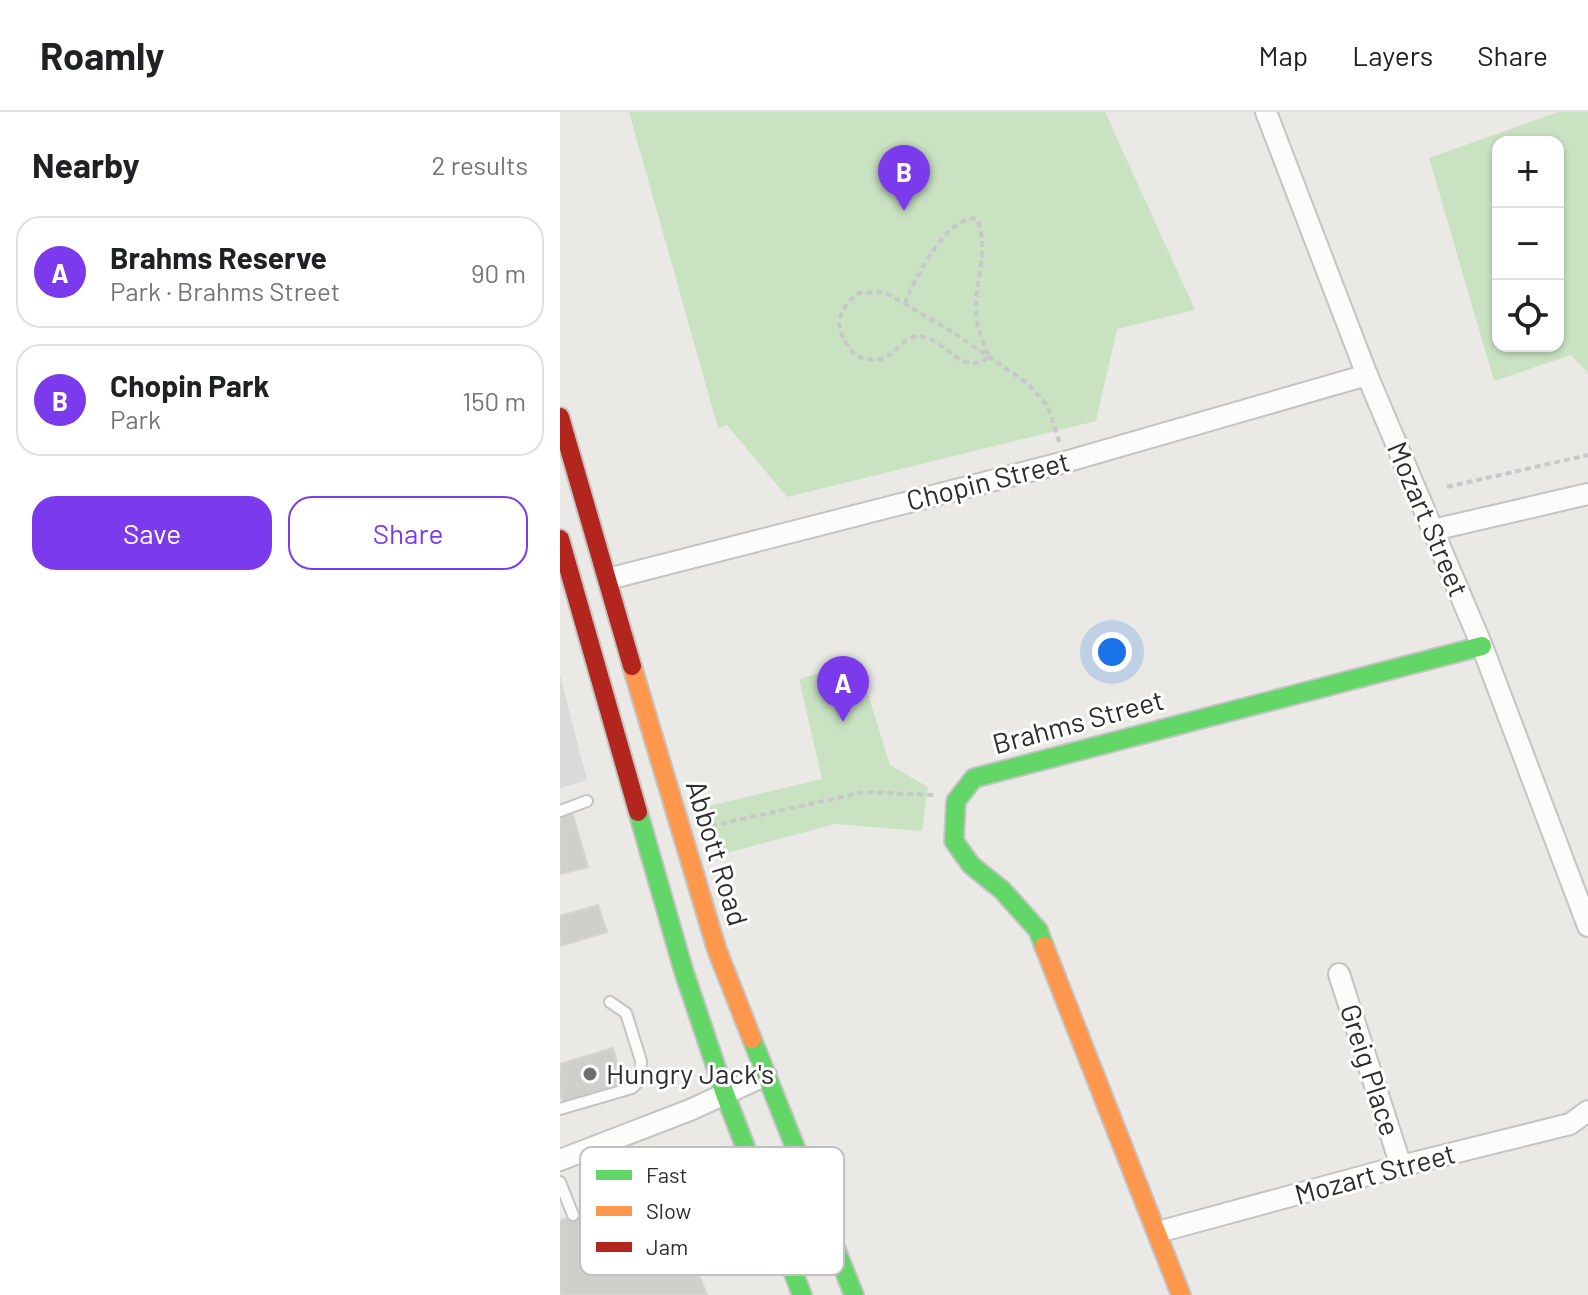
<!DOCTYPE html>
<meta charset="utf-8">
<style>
body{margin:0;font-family:Barlow,sans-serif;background:#f2f2f2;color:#202124}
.controls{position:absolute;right:24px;top:24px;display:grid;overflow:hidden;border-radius:16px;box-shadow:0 2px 6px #0004}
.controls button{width:72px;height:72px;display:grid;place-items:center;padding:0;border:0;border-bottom:2px solid #e0e0e0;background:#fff;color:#202124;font:40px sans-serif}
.you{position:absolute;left:552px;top:540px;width:28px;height:28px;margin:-20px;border:6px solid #fff;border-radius:50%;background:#1a73e8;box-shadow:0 0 0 12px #1a73e833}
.badge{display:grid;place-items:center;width:52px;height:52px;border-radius:50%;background:#7c3aed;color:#fff;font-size:26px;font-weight:700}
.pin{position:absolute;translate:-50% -66px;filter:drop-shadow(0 2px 4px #0008)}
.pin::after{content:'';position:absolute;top:42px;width:28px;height:24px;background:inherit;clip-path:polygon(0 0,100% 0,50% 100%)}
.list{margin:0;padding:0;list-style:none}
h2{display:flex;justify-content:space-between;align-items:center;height:104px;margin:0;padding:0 32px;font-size:34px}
h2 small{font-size:26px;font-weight:400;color:#757577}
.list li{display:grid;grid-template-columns:52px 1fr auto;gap:24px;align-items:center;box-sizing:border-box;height:112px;margin:0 16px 16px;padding:0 16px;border:2px solid #e0e0e0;border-radius:24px}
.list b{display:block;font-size:30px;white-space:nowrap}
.list p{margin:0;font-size:26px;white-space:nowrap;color:#757577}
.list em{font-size:26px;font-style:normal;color:#757577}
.actions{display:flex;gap:16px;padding:24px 32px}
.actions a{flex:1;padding:18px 0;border:2px solid #7c3aed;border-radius:24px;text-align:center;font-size:28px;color:#7c3aed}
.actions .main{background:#7c3aed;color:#fff}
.icon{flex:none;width:44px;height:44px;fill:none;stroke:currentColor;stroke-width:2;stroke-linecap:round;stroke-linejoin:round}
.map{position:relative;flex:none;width:1028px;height:1183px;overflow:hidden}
header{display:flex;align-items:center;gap:48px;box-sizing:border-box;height:112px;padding:0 40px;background:#fff;border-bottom:2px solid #e0e0e0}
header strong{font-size:38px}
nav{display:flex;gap:44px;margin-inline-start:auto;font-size:28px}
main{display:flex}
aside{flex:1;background:#fff}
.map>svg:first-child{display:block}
.industrial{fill:#dbdadb}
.green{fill:#c9e2c2;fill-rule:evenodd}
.building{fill:#cfcfcb;stroke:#d5d4d0;stroke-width:2}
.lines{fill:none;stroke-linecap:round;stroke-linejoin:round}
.lane-casing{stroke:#c4c4c4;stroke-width:14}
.street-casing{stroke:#c4c4c4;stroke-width:24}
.fast-casing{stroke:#c4c4c4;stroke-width:22}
.slow-casing{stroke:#c4c4c4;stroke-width:22}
.jam-casing{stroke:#c4c4c4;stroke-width:22}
.path{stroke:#c8c8c8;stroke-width:4;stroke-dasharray:6 4;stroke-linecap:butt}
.lane{stroke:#fcfcfb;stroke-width:10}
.street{stroke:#fcfcfb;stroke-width:20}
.fast{stroke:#63d668;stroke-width:18}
.slow{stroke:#ff974d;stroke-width:18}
.jam{stroke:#b3261e;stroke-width:18}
.poi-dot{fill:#6f6f6d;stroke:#fff;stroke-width:3}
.labels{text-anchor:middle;stroke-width:6;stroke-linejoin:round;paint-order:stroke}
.street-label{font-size:28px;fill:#2d2d2d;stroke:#fff}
.poi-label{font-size:28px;fill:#2d2d2d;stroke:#fff;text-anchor:start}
.key{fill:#fff;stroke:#c0c0c0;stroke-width:2}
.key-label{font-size:22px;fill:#2d2d2d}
</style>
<header>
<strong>Roamly</strong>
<nav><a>Map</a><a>Layers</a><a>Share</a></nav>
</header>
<main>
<aside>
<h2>Nearby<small>2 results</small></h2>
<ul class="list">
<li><span class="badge">A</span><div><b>Brahms Reserve</b><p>Park · Brahms Street</p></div><em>90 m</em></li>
<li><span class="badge">B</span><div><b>Chopin Park</b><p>Park</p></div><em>150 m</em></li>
</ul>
<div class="actions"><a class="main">Save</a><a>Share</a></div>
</aside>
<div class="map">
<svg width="1028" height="1183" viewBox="0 0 1028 1183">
<rect width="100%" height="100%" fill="#eae9e5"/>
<!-- industrial -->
<path class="industrial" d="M0 563 27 668 0 676Z"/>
<!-- green -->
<g class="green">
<path d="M69 0H545L635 198 557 217 536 309 227 385 167 313 158 316Z"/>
<path d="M998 0H1028V261L1011 243 934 269 869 46ZM938 30H998V234H938Z"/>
<path d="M298 550 330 653 368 675 362 719 275 712 163 742 149 694 262 667 239 567Z"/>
</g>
<!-- building -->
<g class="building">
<path d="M12 700 28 755 0 762V703Z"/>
<path d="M38 793 47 820 0 834V804Z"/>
<path d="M53 936 63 973 3 991 0 981V952Z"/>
<path d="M99 1067 147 1183H0V1109Z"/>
</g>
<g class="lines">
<defs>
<g id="lane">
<path d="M0 699 27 689"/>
<path d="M0 997 72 976 80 968 81 949 66 901 50 890"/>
<path d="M0 1070 13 1103"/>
</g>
<g id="street">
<path d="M706 0 807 263 922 534 1028 814"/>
<path d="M873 418 1028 382"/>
<path d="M48 467 505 350 807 263"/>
<path d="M779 862 841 1054"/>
<path d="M0 1048 130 998 206 963"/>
<path d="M598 1120 841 1054 1010 1012 1028 999"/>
</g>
<g id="fast">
<path d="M78 700 124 860 165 982 242 1183"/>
<path d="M484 834 478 818 442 778 411 753 394 729 396 689 414 666 922 534"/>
<path d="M192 927 294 1183"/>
</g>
<g id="slow">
<path d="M72 554 157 838 192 927"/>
<path d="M484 834 621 1183"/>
</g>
<g id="jam">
<path d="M0 305 72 554"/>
<path d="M0 427 78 700"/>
</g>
</defs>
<!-- lane casing -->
<use href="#lane" class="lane-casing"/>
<!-- street casing -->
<use href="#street" class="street-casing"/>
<!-- fast casing -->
<use href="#fast" class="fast-casing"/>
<!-- slow casing -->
<use href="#slow" class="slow-casing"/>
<!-- jam casing -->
<use href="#jam" class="jam-casing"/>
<!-- path -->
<g class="path">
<path d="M345 192C352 170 389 100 417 107 430 137 414 170 416 202 417 217 424 231 429 245 403 265 388 231 364 225 345 220 337 243 321 247 313 249 303 246 296 244 275 221 272 201 299 181L324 180 391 219 467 271 488 294 500 332"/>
<path d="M887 375 1028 343"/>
<path d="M151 714 304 680 374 683"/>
</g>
<!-- lane -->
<use href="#lane" class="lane"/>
<!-- street -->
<use href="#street" class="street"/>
<!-- fast -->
<use href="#fast" class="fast"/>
<!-- slow -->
<use href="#slow" class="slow"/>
<!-- jam -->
<use href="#jam" class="jam"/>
</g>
<!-- markers -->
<circle class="poi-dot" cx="30" cy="962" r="8"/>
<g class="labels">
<!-- street labels -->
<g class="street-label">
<text transform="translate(428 369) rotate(-14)" y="10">Chopin Street</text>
<text transform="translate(868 407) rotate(67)" y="10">Mozart Street</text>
<text transform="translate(518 610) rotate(-15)" y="10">Brahms Street</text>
<text transform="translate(157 741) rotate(73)" y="10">Abbott Road</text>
<text transform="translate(810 958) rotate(72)" y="10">Greig Place</text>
<text transform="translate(815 1062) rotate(-15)" y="10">Mozart Street</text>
</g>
<!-- poi labels -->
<g class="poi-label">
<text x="46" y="972">Hungry Jack's</text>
</g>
</g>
<!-- legend -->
<rect x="20" y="1035" width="264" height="128" rx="12" class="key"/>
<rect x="36" y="1058" width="36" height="10" fill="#63d668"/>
<rect x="36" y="1094" width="36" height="10" fill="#ff974d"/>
<rect x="36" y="1130" width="36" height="10" fill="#b3261e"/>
<g class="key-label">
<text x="86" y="1071">Fast</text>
<text x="86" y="1107">Slow</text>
<text x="86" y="1143">Jam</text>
</g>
</svg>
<div class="controls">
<button>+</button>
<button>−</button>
<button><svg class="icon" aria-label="locate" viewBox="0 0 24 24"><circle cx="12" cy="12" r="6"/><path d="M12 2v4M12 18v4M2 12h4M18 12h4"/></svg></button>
</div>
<div class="you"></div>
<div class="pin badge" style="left:283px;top:610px">A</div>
<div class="pin badge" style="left:344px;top:99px">B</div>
</div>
</main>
